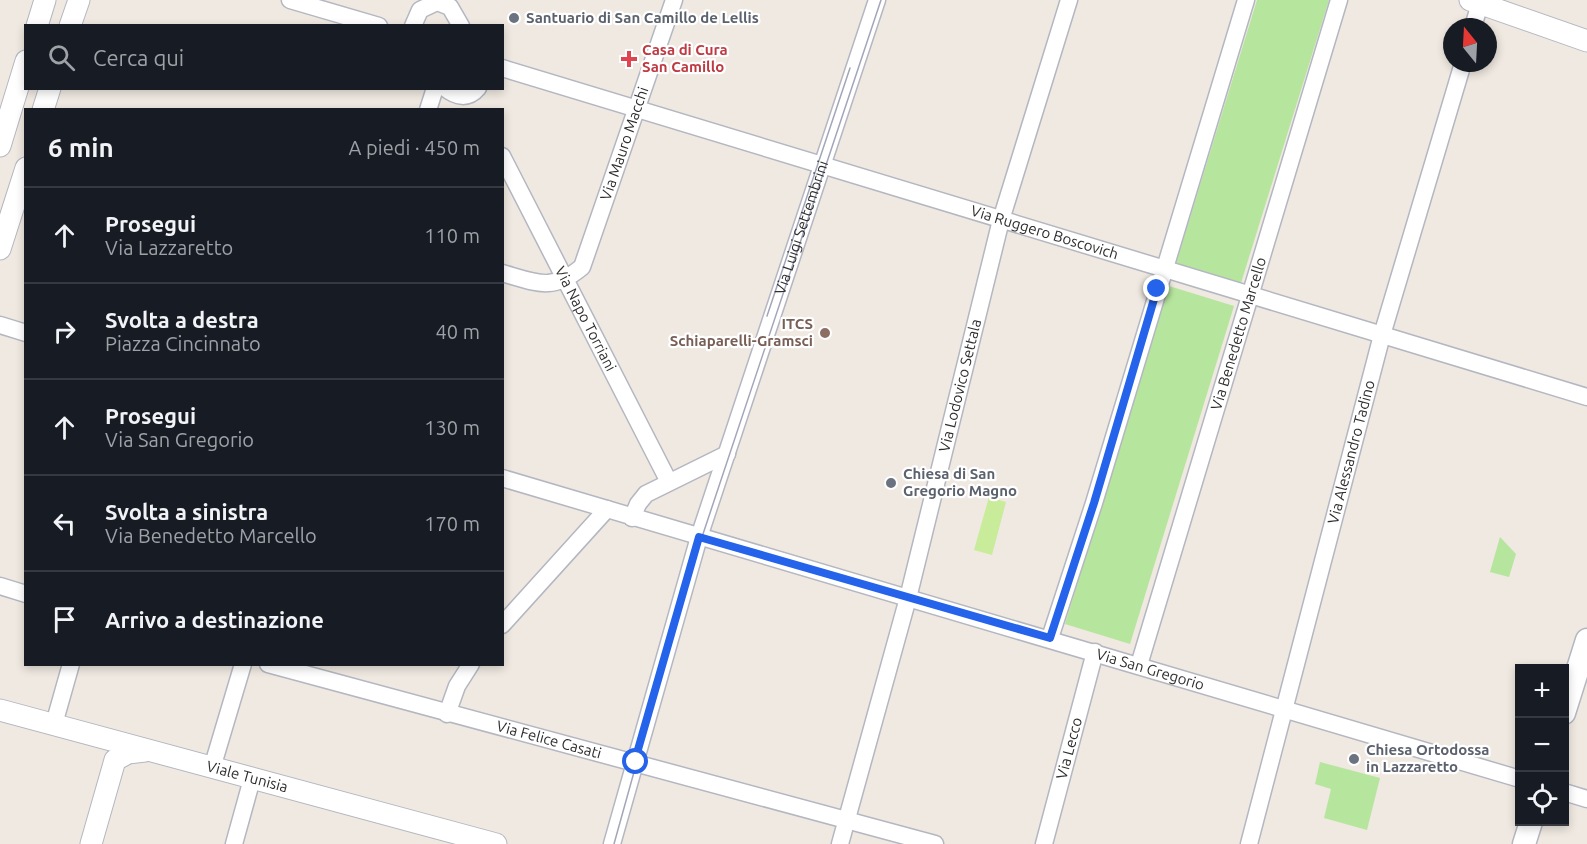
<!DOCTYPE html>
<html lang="it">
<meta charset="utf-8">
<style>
body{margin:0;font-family:Ubuntu,sans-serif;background:#242831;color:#f1f3f6}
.controls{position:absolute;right:18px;bottom:18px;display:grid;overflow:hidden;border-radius:0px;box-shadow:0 3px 9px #0003}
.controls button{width:54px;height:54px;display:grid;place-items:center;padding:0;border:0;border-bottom:2px solid #363941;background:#171b24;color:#f1f3f6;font:30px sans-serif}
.compass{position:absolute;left:1443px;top:18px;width:54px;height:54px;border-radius:50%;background:#171b24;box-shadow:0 3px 9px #0003;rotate:342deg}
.stop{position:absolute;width:18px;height:18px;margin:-14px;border:4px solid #2563eb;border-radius:50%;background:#fff}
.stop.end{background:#2563eb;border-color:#fff;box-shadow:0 2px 6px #0008}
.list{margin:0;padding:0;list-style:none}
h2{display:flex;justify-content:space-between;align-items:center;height:78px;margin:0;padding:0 24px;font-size:26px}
h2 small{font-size:20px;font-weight:400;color:#9ea1a6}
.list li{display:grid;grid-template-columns:39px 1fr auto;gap:18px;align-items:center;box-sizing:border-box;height:96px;padding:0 24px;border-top:2px solid #363941}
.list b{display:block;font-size:22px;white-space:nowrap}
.list p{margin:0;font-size:20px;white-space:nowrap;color:#9ea1a6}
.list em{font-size:20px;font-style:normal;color:#9ea1a6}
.icon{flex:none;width:33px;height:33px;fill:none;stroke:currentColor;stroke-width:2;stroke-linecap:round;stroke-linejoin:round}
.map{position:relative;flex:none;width:1587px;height:844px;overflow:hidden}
.search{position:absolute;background:#171b24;box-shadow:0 3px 9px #0003;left:24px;top:24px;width:480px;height:66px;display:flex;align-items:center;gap:15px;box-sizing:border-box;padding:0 21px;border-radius:0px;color:#9ea1a6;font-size:22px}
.panel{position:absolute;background:#171b24;box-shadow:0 3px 9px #0003;left:24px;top:108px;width:480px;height:558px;border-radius:0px}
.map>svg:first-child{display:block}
.green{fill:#b6e59e}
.pitch{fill:#c9ec9a}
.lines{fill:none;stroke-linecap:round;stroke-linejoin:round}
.minor-casing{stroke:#b4b7c1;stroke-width:19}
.tertiary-casing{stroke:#b4b7c1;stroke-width:23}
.secondary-casing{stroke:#b4b7c1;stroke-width:25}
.minor{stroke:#fff;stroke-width:16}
.tertiary{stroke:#fff;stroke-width:21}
.secondary{stroke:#fff;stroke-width:22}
.tram{stroke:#a3a6b8;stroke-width:1.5}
.route{stroke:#2563eb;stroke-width:8}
.worship-dot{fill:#6b7280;stroke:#fff;stroke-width:2}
.health-dot{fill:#e0444e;stroke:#fff;stroke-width:2}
.education-dot{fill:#8d6e63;stroke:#fff;stroke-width:2}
.labels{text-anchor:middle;stroke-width:4.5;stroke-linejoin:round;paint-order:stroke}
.worship-label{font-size:15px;font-weight:bold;fill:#5b616d;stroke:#fff;text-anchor:start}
.health-label{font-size:15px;font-weight:bold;fill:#be3a42;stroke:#fff;text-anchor:start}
.street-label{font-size:15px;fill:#2e2e2e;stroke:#fff}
.education-label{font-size:15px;font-weight:bold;fill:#785e54;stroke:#fff;text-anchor:end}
</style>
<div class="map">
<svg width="1587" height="844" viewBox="0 0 1587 844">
<rect width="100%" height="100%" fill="#efe9e1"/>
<!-- green -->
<g class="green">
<path d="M1257 0H1329L1241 283 1176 263Z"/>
<path d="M1169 286 1234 306 1130 644 1065 624Z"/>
<path d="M1500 537 1516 554 1509 577 1490 572Z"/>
<path d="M1320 762 1380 778 1367 830 1324 818 1331 789 1315 784Z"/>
</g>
<!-- pitch -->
<path class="pitch" d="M989 497 1006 502 992 555 974 550Z"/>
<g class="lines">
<defs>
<g id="minor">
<path d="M290 0 379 26"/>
<path d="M413 26 420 10 437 2 450 7 461 26"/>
<path d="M1473 27 1481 0"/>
<path id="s1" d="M502 68 1587 397"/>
<path d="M445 88C456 97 468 100 478 88"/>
<path d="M428 110 435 88"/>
<path id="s2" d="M502 156 669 482"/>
<path id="s3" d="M502 273C537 283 552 292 582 267L674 0"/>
<path d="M0 325 26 333"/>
<path id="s4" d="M502 478 1520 779"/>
<path d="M632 518 638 504 646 494 727 454"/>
<path d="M0 586 26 594"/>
<path d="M502 625 607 509"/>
<path d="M1050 638 1094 503 1246 0"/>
<path id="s5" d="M268 664 935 844"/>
<path id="s6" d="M1139 665 1339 0"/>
<path d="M447 714 457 686 471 664"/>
<path d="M54 724 71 664"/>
<path d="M212 768 243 664"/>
<path d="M1564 792 1587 799"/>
<path d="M234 844 252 779"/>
<path id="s7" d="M612 844 699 537 877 0"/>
<path id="s8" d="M840 844 908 598 1001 220 1069 0"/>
<path id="s9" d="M1044 844 1095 652"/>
<path id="s10" d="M1249 844 1382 335 1463 63"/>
</g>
<g id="tertiary">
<path d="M1470 0 1587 41"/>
<path d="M37 26 45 0"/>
<path d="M70 26 79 0"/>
<path d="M43 110 50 88"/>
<path d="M0 146 26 61"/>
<path d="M0 249 26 168"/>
<path id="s11" d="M0 710 496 844"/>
<path d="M91 844 115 760 128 753 145 751"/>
</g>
<g id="secondary">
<path d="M1564 713 1587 640"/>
<path d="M1524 844 1531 822"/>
</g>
</defs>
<!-- minor casing -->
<use href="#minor" class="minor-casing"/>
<!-- tertiary casing -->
<use href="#tertiary" class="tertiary-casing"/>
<!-- secondary casing -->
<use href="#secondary" class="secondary-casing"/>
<!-- minor -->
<use href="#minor" class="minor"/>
<!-- tertiary -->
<use href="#tertiary" class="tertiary"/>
<!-- secondary -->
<use href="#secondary" class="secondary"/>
<!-- tram -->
<g class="tram">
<path d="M767 316 850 68"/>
<path d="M614 844 686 585 881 0"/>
</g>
</g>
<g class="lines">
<!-- route -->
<path class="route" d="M636 762H634L637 753 699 537 1050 638 1094 503 1157 289"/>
</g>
<!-- markers -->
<g class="worship-dot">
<circle cx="514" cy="18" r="6"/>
<circle cx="891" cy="483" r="6"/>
<circle cx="1354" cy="759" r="6"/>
</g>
<path class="health-dot" d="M626 50h6v6h6v6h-6v6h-6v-6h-6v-6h6z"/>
<circle class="education-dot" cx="825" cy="333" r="6"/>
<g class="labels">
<!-- worship labels -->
<g class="worship-label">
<text x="526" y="23">Santuario di San Camillo de Lellis</text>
<text x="903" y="479">Chiesa di San<tspan x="903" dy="17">Gregorio Magno</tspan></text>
<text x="1366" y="755">Chiesa Ortodossa<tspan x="1366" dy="17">in Lazzaretto</tspan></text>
</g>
<!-- health labels -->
<g class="health-label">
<text x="642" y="55">Casa di Cura<tspan x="642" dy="17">San Camillo</tspan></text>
</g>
<!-- street labels -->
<g class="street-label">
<text dy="5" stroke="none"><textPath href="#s3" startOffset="216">Via Mauro Macchi</textPath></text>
<text dy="5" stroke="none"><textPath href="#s7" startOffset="645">Via Luigi Settembrini</textPath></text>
<text dy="5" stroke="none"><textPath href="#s1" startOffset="567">Via Ruggero Boscovich</textPath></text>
<text dy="5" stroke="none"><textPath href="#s2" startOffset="183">Via Napo Torriani</textPath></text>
<text dy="5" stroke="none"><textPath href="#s6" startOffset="346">Via Benedetto Marcello</textPath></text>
<text dy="5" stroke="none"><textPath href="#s8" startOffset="474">Via Lodovico Settala</textPath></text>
<text dy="5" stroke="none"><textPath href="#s10" startOffset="405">Via Alessandro Tadino</textPath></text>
<text dy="5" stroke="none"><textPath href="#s4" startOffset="676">Via San Gregorio</textPath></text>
<text dy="5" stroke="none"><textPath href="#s5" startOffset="291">Via Felice Casati</textPath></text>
<text dy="5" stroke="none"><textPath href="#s9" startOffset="99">Via Lecco</textPath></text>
<text dy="5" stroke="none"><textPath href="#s11" startOffset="256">Viale Tunisia</textPath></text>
</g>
<!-- education labels -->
<g class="education-label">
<text x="813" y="329">ITCS<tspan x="813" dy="17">Schiaparelli-Gramsci</tspan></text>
</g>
</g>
</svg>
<div class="controls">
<button>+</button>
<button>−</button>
<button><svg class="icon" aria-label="locate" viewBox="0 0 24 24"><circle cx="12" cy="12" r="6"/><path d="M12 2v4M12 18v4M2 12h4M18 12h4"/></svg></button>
</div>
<svg class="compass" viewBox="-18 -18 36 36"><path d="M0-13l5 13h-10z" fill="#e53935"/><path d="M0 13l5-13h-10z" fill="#9ea1a6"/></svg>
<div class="stop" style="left:636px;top:762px"></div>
<div class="stop end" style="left:1157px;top:289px"></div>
<div class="search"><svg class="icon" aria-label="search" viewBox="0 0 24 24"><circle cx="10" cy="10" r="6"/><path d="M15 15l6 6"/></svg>Cerca qui</div>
<section class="panel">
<h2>6 min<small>A piedi · 450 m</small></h2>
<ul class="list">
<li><svg class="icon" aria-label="ahead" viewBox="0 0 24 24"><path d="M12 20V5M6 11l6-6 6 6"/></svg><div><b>Prosegui</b><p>Via Lazzaretto</p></div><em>110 m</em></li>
<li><svg class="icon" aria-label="right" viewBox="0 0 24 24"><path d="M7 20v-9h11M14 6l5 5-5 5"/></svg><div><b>Svolta a destra</b><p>Piazza Cincinnato</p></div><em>40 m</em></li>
<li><svg class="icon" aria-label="ahead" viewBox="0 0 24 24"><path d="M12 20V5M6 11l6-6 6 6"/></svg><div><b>Prosegui</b><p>Via San Gregorio</p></div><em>130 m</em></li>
<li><svg class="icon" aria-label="left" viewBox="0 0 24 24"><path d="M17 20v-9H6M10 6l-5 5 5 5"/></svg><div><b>Svolta a sinistra</b><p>Via Benedetto Marcello</p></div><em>170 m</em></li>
<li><svg class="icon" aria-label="arrive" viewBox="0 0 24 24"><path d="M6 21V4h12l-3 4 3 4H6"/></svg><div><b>Arrivo a destinazione</b></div></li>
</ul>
</section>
</div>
